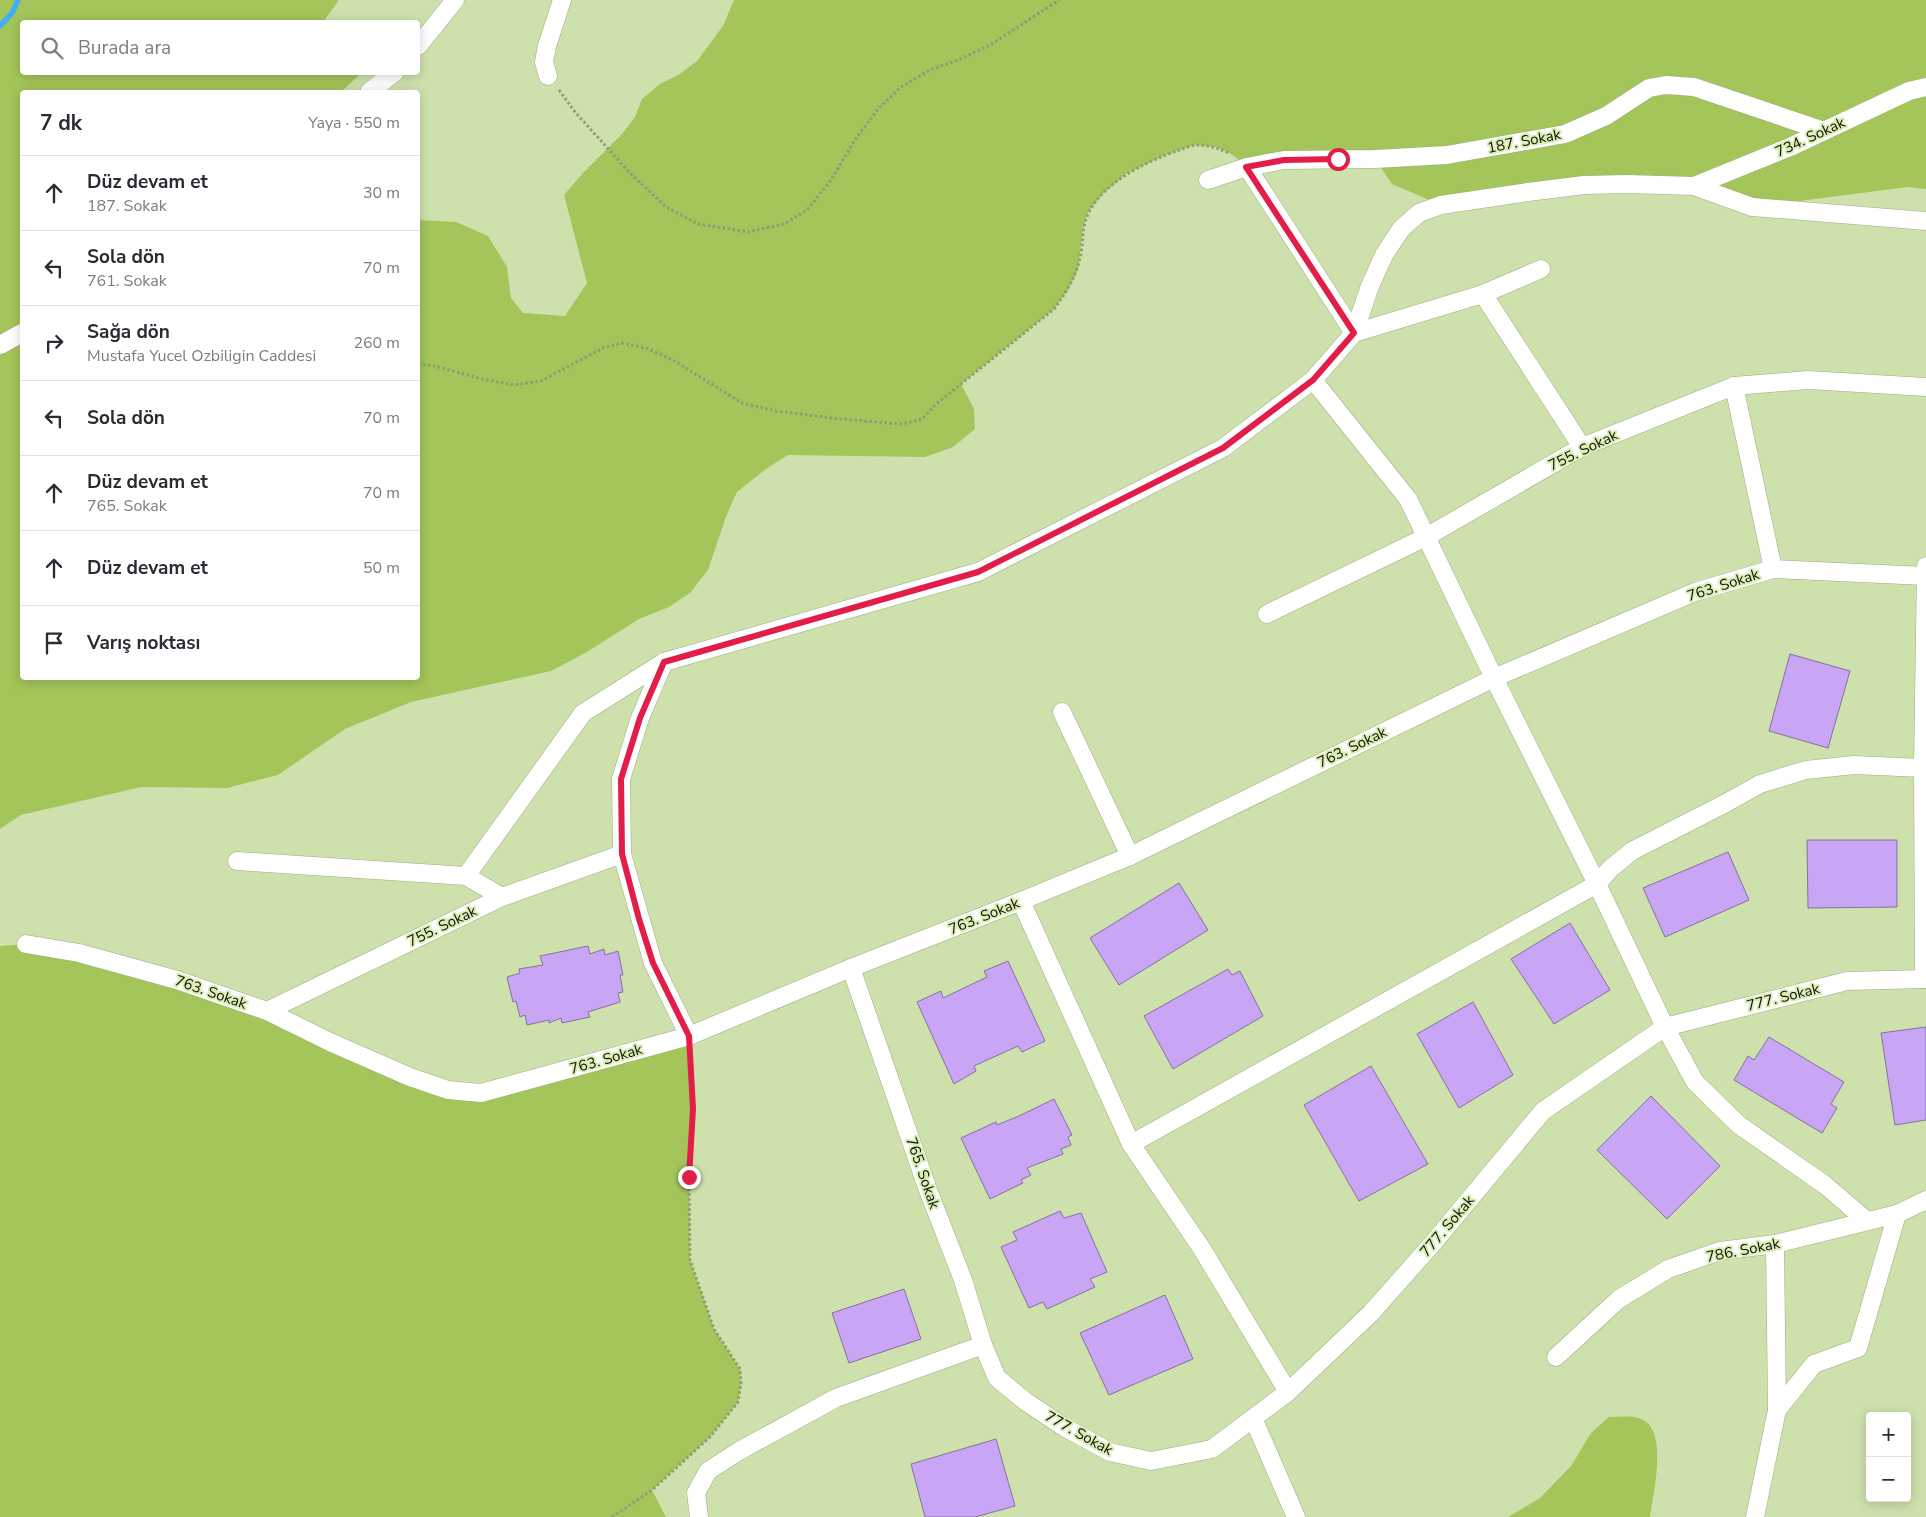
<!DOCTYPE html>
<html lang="tr">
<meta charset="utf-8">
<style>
body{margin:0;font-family:"Nunito Sans",sans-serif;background:#f7f7f7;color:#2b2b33}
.controls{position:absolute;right:15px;bottom:15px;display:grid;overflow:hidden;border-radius:5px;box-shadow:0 2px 12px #0003}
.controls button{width:45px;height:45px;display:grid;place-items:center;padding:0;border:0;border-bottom:1px solid #e1e1e2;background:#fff;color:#2b2b33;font:25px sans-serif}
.stop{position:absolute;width:15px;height:15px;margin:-11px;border:4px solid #e11d48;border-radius:50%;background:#fff}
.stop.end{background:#e11d48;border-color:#fff;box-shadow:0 1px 5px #0008}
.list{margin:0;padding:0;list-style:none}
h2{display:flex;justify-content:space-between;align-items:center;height:65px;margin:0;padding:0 20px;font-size:21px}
h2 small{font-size:16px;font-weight:400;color:#7c7c81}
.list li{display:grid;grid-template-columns:32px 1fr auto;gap:15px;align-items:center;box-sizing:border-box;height:75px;padding:0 20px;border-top:1px solid #e1e1e2}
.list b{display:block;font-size:19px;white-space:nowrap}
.list p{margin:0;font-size:16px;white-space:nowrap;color:#7c7c81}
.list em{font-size:16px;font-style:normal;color:#7c7c81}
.icon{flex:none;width:28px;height:28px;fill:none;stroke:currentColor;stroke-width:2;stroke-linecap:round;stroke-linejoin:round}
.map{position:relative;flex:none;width:1926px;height:1517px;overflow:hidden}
.search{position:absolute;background:#fff;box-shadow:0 2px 12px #0003;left:20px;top:20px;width:400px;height:55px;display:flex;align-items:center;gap:12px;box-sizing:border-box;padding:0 18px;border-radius:5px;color:#7c7c81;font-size:19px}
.panel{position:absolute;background:#fff;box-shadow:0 2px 12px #0003;left:20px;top:90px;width:400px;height:590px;border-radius:5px}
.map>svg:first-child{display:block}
.green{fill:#a3c559}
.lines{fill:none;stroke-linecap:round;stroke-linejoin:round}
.stream{stroke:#44adf9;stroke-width:5.5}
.building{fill:#c8a5f5;stroke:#85719f}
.minor-casing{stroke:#9cae7c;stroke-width:19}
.path{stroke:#8f9d75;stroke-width:3;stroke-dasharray:2.5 2.5;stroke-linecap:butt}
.minor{stroke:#fff;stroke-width:18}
.route{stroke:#e11d48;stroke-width:6}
.labels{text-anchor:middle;stroke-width:4;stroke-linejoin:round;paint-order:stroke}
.street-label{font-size:15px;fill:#101604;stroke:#dbeeb9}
</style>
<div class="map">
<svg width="1926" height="1517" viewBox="0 0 1926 1517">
<rect width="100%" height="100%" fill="#cee1ad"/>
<!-- green -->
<g class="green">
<path d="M0 0H339L323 22H22V72H356L358 76 341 92H22V678H418V220L456 222 488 236 507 267 511 298 523 313 565 316 587 283 564 195 582 174 622 134 635 117 642 99 660 84 680 74 697 61 723 26 734 0H1926V189L1908 187 1752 207 1694 186 1627 184 1441 205 1392 184 1375 159 1247 167 1233 155 1217 147 1194 145 1163 156 1126 174 1103 194 1088 212 1083 228 1078 270 1068 290 1054 309 961 384 974 409 975 429 953 447 925 457 788 455 766 469 737 492 727 514 708 570 690 593 669 607 639 619 587 652 551 671 411 702 345 729 278 775 227 788 141 787 21 815 0 829Z"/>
<path d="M26 944 79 953 330 1042 481 1093 689 1036 693 1109 689 1177 690 1260 714 1329 740 1369 741 1383 738 1402 710 1437 652 1490 666 1517H0V946Z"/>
<path d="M1609 1417C1619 1417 1632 1415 1641 1419 1669 1430 1653 1493 1650 1517H1508L1540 1498 1571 1466 1591 1433Z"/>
</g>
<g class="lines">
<!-- stream -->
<path class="stream" d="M0 26 12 13 18 0"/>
</g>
<!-- building -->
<g class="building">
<path d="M1790 654 1850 671 1828 748 1769 731Z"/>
<path d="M1807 840H1897V907L1808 908Z"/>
<path d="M1728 852 1749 900 1665 937 1643 888Z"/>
<path d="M1179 883 1208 930 1119 985 1090 938Z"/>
<path d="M1570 923 1610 990 1554 1024 1511 959Z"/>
<path d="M588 946 590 954 604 949 605 955 618 951 623 975H620L623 992 618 993 620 1002 588 1012 590 1017 562 1023 561 1018 549 1023V1020L527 1025 525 1015 520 1017 516 1001 513 1002 507 977 520 973 519 969 543 965 540 956Z"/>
<path d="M1008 961 1045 1041 1022 1052 1018 1046 974 1066 976 1071 954 1084 917 1002 941 991 943 998 987 977 984 971Z"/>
<path d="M1228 969 1232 975 1240 971 1263 1016 1173 1069 1144 1016Z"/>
<path d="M1473 1002 1513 1075 1459 1108 1417 1034Z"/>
<path d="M1926 1027V1120L1895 1125 1881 1033Z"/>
<path d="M1769 1037 1844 1082 1831 1104 1837 1108 1822 1133 1734 1080 1748 1056 1754 1060Z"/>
<path d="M1371 1066 1428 1164 1359 1201 1304 1105Z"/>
<path d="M1651 1096 1720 1166 1667 1219 1597 1150Z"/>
<path d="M1054 1099 1072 1135 1068 1137 1071 1145 1061 1149 1063 1154 1027 1168 1031 1175 1021 1180 1023 1183 990 1199 961 1138 996 1122 997 1125 1019 1116Z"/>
<path d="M1060 1211 1064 1218 1081 1213 1107 1272 1090 1279 1095 1287 1047 1309 1043 1302 1029 1308 1001 1247 1017 1240 1013 1232Z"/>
<path d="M904 1289 921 1339 849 1363 832 1313Z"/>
<path d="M1165 1295 1193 1359 1109 1395 1080 1333Z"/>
<path d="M996 1439 1015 1506 975 1517H925L911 1464Z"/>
</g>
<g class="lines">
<defs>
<g id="minor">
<path d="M418 46 455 0"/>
<path d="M548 76 544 62 547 46 562 0"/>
<path d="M369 92 395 72"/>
<path d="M1247 167 1354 333"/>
<path d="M1208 180 1247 167 1284 160 1375 159 1447 155 1565 134 1606 116 1649 88 1666 85 1694 87 1824 131"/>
<path d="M1694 186 1790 147 1909 91 1926 87"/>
<path d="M1483 294 1582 447"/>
<path d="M1354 333 1370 286 1384 255 1401 229 1419 213 1441 205 1528 192 1584 185 1627 184 1694 186 1752 207 1926 221"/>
<path d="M0 345 22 333"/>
<path d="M1313 380 1408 499 1494 678 1597 884 1665 1027 1695 1082 1739 1125 1825 1185 1867 1221"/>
<path d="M1734 386 1773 569"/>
<path d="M1267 614 1426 537 1582 447 1734 386 1808 380 1926 387"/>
<path d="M664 662 640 718 621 779 622 854 653 963 689 1036"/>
<path d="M1062 712 1130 856"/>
<path d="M237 861 466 876"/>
<path d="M502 897 466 876 583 713 664 662 978 572 1223 448 1313 380 1354 333 1483 294 1541 269"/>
<path d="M1021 901 1131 1144 1202 1249 1288 1392"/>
<path d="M26 944 79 953 177 980 267 1011 330 1042 410 1077 448 1090 481 1093 689 1036 851 968 1021 901 1130 856 1494 678 1695 592 1773 569 1926 576"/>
<path d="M851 968 928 1190 963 1280 983 1345 997 1378 1025 1401 1064 1427 1110 1452 1151 1461 1212 1449 1288 1392 1370 1314 1433 1243 1543 1111 1665 1027 1847 981 1926 979"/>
<path d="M1924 979 1923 768 1926 566"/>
<path d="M267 1011 502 897 622 854"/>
<path d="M1131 1144 1597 884 1610 869 1632 851 1726 803 1760 784 1806 770 1854 765 1923 768"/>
<path d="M1556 1357 1619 1299 1668 1269 1720 1251 1775 1244 1897 1214 1926 1200"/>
<path d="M1777 1410 1814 1364 1858 1348 1897 1214"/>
<path d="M1253 1418 1296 1517"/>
<path d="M699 1517 696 1493 708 1471 739 1451 836 1398 983 1345"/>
<path d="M1755 1517 1777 1410 1775 1244"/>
</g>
</defs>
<!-- minor casing -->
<use href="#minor" class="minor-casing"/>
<!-- path -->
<g class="path">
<path d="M559 90 575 112 630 173 666 207 698 224 748 232 784 224 807 210 831 180 855 140 879 108 901 87 930 70 958 60 990 45 1059 0"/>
<path d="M418 364 435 366 482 379 514 385 541 381 603 348 621 343 646 348 673 360 742 403 776 411 840 419 902 424 922 419 935 405 1054 309C1068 290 1079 272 1082 247 1083 236 1083 225 1088 214 1102 183 1147 161 1177 151 1183 149 1189 146 1195 145 1207 145 1218 148 1229 153"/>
<path d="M612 1517 652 1490 710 1437 738 1402 741 1383 740 1369 714 1329 690 1260 689 1177 693 1109 690 1054"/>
</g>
<!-- minor -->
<use href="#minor" class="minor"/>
</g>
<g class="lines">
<!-- route -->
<path class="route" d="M689 1177 693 1109 689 1036 653 963 639 919 622 854 621 779 640 718 664 662 978 572 1223 448 1313 380 1354 333 1246 167 1284 160 1338 159"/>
</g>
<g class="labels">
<!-- street labels -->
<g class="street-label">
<text transform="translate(1810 137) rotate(-25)" y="5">734. Sokak</text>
<text transform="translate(1524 141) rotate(-11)" y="5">187. Sokak</text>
<text transform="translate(1583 450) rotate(-26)" y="5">755. Sokak</text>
<text transform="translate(1723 585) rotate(-18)" y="5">763. Sokak</text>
<text transform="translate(1352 747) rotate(-26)" y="5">763. Sokak</text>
<text transform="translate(984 916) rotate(-22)" y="5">763. Sokak</text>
<text transform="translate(442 926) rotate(-26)" y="5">755. Sokak</text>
<text transform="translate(211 992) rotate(19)" y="5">763. Sokak</text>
<text transform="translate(1783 997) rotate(-14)" y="5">777. Sokak</text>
<text transform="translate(606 1059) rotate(-16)" y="5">763. Sokak</text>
<text transform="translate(923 1173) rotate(71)" y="5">765. Sokak</text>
<text transform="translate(1447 1226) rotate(-50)" y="5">777. Sokak</text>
<text transform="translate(1743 1250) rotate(-11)" y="5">786. Sokak</text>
<text transform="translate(1079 1433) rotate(29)" y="5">777. Sokak</text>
</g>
</g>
</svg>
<div class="controls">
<button>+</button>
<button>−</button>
</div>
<div class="stop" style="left:1338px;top:159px"></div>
<div class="stop end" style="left:689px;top:1177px"></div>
<div class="search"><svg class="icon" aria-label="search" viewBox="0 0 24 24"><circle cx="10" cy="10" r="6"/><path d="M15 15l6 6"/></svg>Burada ara</div>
<section class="panel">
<h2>7 dk<small>Yaya · 550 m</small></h2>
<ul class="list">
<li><svg class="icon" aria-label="ahead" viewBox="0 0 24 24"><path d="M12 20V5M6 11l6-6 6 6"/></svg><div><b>Düz devam et</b><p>187. Sokak</p></div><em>30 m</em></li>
<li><svg class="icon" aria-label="left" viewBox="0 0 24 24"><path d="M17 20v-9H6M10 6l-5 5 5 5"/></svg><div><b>Sola dön</b><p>761. Sokak</p></div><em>70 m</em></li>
<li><svg class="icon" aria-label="right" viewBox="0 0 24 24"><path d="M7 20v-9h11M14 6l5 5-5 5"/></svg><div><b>Sağa dön</b><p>Mustafa Yucel Ozbiligin Caddesi</p></div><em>260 m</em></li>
<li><svg class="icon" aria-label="left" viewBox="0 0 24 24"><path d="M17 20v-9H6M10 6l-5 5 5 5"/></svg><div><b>Sola dön</b></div><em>70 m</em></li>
<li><svg class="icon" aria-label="ahead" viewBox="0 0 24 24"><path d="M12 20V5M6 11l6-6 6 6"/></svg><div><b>Düz devam et</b><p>765. Sokak</p></div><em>70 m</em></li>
<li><svg class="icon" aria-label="ahead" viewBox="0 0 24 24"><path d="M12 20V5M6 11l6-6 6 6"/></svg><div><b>Düz devam et</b></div><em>50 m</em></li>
<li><svg class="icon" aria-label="arrive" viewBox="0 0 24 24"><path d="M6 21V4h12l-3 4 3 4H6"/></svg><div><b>Varış noktası</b></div></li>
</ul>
</section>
</div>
